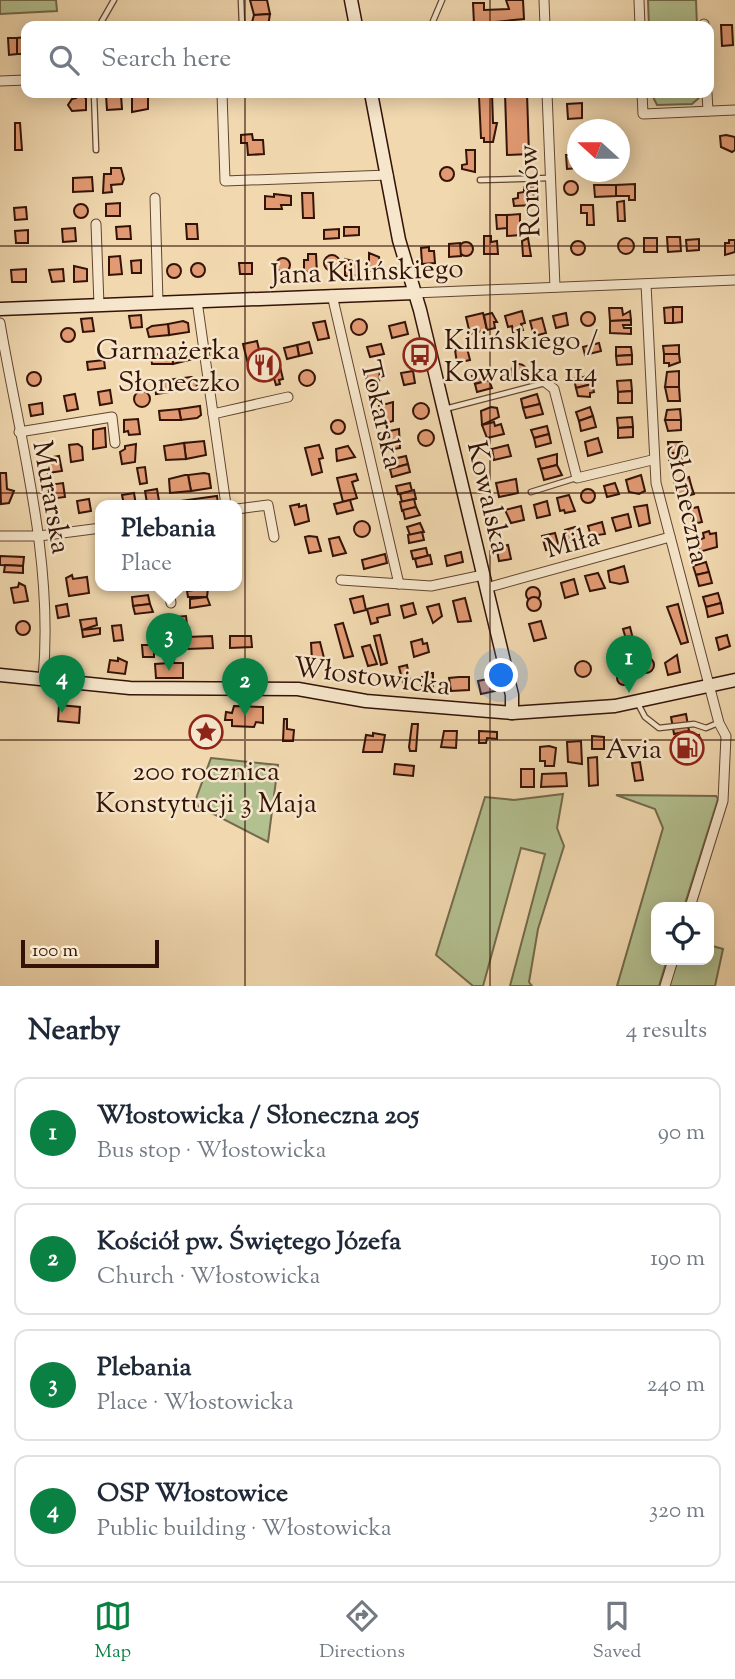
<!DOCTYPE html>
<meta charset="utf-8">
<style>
body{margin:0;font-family:"Sorts Mill Goudy",serif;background:#f2f2f3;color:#1f2937}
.controls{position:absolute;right:21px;bottom:21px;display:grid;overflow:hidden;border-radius:14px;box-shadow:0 4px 18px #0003}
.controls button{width:63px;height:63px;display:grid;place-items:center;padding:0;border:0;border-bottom:2px solid #e0e1e3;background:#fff;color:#1f2937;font:35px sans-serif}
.compass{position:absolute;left:567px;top:119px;width:63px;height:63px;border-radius:50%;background:#fff;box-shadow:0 4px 18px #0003;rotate:291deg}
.scale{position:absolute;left:21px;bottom:18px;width:138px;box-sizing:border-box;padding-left:7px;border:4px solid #331307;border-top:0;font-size:19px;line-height:24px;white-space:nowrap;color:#331307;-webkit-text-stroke:5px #f6e6cb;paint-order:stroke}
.you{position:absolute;left:502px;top:676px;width:24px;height:24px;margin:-18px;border:5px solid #fff;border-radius:50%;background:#1a73e8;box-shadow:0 0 0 10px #1a73e833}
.badge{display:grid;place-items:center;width:46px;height:46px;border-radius:50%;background:#0b8043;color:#fff;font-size:23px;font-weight:700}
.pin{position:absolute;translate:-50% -58px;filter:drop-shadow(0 2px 4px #0008)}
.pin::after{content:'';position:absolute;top:37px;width:24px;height:21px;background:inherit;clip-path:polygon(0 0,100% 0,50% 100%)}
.popup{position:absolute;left:95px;top:500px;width:147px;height:91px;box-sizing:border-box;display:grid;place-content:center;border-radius:14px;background:#fff;filter:drop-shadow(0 2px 5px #0005);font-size:23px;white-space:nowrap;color:#747a83}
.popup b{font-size:26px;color:#1f2937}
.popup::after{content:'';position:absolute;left:50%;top:100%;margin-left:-14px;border:14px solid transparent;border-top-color:#fff}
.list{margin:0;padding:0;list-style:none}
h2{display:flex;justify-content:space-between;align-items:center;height:91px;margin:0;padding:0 28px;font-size:30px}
h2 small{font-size:23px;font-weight:400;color:#747a83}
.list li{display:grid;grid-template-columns:46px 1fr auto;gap:21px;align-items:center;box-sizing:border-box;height:112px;margin:0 14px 14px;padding:0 14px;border:2px solid #e0e1e3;border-radius:14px}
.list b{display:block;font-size:26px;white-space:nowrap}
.list p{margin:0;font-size:23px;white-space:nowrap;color:#747a83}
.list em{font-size:23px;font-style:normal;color:#747a83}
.icon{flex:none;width:38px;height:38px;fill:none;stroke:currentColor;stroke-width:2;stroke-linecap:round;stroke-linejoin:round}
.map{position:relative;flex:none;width:735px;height:986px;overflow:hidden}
.search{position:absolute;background:#fff;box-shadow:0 4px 18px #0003;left:21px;right:21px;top:21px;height:77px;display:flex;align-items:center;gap:18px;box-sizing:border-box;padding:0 24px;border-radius:14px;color:#747a83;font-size:26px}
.sheet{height:595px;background:#fff}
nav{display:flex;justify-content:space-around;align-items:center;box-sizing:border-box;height:98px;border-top:2px solid #e0e1e3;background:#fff;font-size:19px;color:#747a83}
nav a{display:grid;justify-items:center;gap:4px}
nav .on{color:#0b8043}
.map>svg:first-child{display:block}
.green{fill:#b3c090;stroke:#736a4c;stroke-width:2}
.building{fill:#e29a73;stroke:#331307;stroke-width:2}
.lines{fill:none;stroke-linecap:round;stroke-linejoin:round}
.lane-casing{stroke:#624431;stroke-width:7}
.street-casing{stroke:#624431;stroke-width:11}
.secondary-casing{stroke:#331307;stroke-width:15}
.lane{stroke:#f6e6cb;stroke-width:4.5}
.street{stroke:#f6e6cb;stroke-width:9}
.secondary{stroke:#f6e6cb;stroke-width:12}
.grid{fill:none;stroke:#331307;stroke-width:2;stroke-opacity:0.55}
.labels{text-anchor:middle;stroke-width:5;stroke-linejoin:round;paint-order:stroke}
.street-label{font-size:28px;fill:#331307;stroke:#f6e6cb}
.poi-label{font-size:28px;fill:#331307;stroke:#f6e6cb;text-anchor:end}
</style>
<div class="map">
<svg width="735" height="986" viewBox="0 0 735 986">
<rect width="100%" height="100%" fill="#f1d8af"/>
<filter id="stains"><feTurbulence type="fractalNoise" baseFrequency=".00286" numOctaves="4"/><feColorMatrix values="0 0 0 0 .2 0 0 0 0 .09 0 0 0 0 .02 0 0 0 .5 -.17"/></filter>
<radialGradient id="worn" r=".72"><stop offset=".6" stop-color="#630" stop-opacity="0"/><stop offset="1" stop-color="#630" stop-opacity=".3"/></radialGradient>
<!-- green -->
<g class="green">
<path d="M0 0H56L57 11 0 14Z"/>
<path d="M648 0H696L697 26H649Z"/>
<path d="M651 93H699L700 97 692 104 657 105Z"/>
<path d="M211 758 278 765 268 842 194 804Z"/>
<path d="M563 794 557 828 564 846 538 929 529 982 532 986H510L545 854 521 848 483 986H473L436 955 485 797 514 800Z"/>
<path d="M616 795 716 796 718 799 684 907H656V960H667L659 986H617L663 828 655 809Z"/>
<path d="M709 945 723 949 715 986H669L677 960H709Z"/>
</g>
<!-- building -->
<g class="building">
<path d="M250 0H267L270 14 254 15Z"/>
<path d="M506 0H523L524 19 474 24 473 3H484V10L509 9Z"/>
<path d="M270 14 268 26H251L254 15Z"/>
<path d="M721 25H732L733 45 722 46Z"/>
<path d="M26 37V54H17V38Z"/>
<path d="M8 38H17V54L9 55Z"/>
<path d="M75 93 86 98V110L72 111 68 105 72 99 76 98Z"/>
<path d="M142 93H148V109L132 112V95Z"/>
<path d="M483 93H492L493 123H497L493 142H484V138H481L479 97H483Z"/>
<path d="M505 93H527L529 154 507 155Z"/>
<path d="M106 95H121L122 109 107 110Z"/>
<path d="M582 103V118L568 119 567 104Z"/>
<path d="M15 123H20L22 150H15Z"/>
<path d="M252 134 253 140H263L264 154 248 155 247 143H241V135Z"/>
<path d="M726 135 735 137V150L732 152 721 147 720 136Z"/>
<path d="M466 150H475V172L462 169V165L467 164Z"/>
<path d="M566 155H578V168L567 169Z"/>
<circle cx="447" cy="174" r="7"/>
<path d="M111 168H121L124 179 122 184 111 185 112 192 103 193 104 174H111Z"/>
<path d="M92 177 93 191 73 192V178Z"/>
<circle cx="571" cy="188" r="7"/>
<path d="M635 184V200H629V196H616V185Z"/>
<path d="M594 185H616V196L595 197Z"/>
<path d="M524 187H533L534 205 514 206 513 199 518 198V193L524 192Z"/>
<path d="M302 193H313L314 218H303Z"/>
<path d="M274 194 291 196V205H281L282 209H265V196L274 197Z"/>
<path d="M624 201 625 221H618L617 202Z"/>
<path d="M120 203V216H106V204Z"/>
<circle cx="81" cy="211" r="7"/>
<path d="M581 205H593L594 225H587V213H581Z"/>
<path d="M26 207 27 219 15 220 14 208Z"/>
<path d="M520 214V235L507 236V215Z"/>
<path d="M496 215H507V228L497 229Z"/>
<path d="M186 224H197L198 239H187Z"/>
<path d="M130 226 131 239H117L116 227Z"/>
<path d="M344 227H359V235L344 236Z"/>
<path d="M75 228 76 241 63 242 62 229Z"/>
<path d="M339 229V238L324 239V230Z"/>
<path d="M28 230V243H16L15 231Z"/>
<path d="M484 236H491V242L497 241 498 254H484Z"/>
<path d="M667 237H680L681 251 668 252Z"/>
<circle cx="626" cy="246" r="8"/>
<path d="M528 238 531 256H523L522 241Z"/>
<rect x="644" y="238" width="13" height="14"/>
<path d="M699 239V250L687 251 686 240Z"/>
<path d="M729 240H735V252L725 255V243H729Z"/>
<circle cx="578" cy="248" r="7"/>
<circle cx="466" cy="249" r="7"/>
<path d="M460 243 461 256 449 257V244Z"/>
<path d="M429 247V251H434L435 263 422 264 421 248Z"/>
<path d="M369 253 379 257 381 269 369 271Z"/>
<path d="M308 254H316L317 274 304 271V260H308Z"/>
<circle cx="332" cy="263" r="8"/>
<path d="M120 256 122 274 109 275V257Z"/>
<circle cx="283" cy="265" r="7"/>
<path d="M345 259 356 262 357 275 345 276Z"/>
<path d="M141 260V273H132L131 261Z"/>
<circle cx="198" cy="270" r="7"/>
<path d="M239 263H252V274H240Z"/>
<circle cx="174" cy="271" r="7"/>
<path d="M74 266 87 269V281L74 282Z"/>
<path d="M26 269V282H12L11 270Z"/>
<path d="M63 269 64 281 52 282 49 270Z"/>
<path d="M673 307V323H665L664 308Z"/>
<path d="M673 307H682V322L673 323Z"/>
<path d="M609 308H622L623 315 630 311 631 320 610 321Z"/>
<path d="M522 311 525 323 521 324 523 330 513 332 512 326 508 327 505 316Z"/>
<circle cx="588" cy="319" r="7"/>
<path d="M483 313 487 330 470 334 466 317Z"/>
<path d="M492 313 497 322H494L495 328 487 330 484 315Z"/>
<path d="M566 313 568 325 556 328 553 316Z"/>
<path d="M141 315 142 327 131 328 129 316Z"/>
<path d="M92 318 94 331 83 332 81 319Z"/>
<path d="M542 318 546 333 534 336 530 321Z"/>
<circle cx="359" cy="327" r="8"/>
<path d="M631 320V325H623L624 328H631V334L610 333V321Z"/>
<path d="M183 321 188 323 189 332 169 335 168 324Z"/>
<path d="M325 321 329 338 318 340 313 323Z"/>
<path d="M405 322 408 334 392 338 389 326Z"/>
<path d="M168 324 169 335 149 337 147 329 152 326Z"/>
<circle cx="68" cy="335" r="7"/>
<path d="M257 341 261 358 274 354 278 358 283 379 279 380 280 384 276 385 272 372 254 377 250 372 243 344Z"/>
<path d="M309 342 312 353 299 356 297 345Z"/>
<path d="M599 343 601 351 585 355 583 347Z"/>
<path d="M381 344 384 354 370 357 367 347Z"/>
<path d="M297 345 299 356 287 359 284 348Z"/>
<path d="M679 345V354H664L663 346Z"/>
<path d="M616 347H631L632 355 616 356Z"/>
<path d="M467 348 470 360 457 363 455 350Z"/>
<path d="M187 350H192L193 359 173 364 172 353Z"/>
<path d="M166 353H172L173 364H152L151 355Z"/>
<path d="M664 354H679L680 362 669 366V363H664Z"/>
<path d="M632 355V364L617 365 616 356Z"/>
<path d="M104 360 105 368 88 370 87 362Z"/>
<circle cx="519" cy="372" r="8"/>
<path d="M380 368 379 384 367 386 366 371Z"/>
<circle cx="307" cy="378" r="8"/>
<path d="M413 371 415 383 404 385 401 373Z"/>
<path d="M679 371V387H665L667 372Z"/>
<path d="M487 372 489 380 475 384 472 376Z"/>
<circle cx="34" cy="379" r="7"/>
<path d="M580 374 581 378 589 375 592 384 576 388 574 379Z"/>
<path d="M191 377 196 379 197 388 177 391 175 379Z"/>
<path d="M175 379 177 391 156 394 155 385 159 382Z"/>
<path d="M489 380 492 388 477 392 475 384Z"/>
<path d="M631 380 632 391 618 392 617 381Z"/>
<path d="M592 384 594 392 590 393V397L578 396 576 388Z"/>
<path d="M665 387H679L680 401H668Z"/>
<path d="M110 390 112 403 100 405 98 392Z"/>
<path d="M632 391V403H618V392Z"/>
<circle cx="142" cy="399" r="8"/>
<path d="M75 394 78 409 67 411 64 396Z"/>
<path d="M537 394 540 404 523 408 521 399Z"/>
<path d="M393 402V421L383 424 379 406Z"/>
<path d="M42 403 43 414 31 416 29 405Z"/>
<circle cx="421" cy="411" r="8"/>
<path d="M540 404 543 414 526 418 523 408Z"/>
<path d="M200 406 201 415 197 418 181 420 179 409Z"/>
<path d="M491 407 497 408 499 417 482 425 481 411Z"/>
<path d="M590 407 593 416 579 421 576 412Z"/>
<path d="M179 409 181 420H160L159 411Z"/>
<path d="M680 409 681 420H665L667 410Z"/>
<path d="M593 416 596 427 581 431 579 421Z"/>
<path d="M632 417 633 427 618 428 617 418Z"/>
<path d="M138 419 140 434 129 435 128 431 124 432V420Z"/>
<path d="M665 420H681V430L668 431Z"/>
<circle cx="338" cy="427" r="7"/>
<path d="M494 422 495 426 501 424 504 434 487 438 482 425Z"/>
<path d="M547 426 549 434 534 438 531 430Z"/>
<path d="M633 427V437L618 438V428Z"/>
<path d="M105 428 106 447 93 449V430Z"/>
<path d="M399 429 400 448 389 450 385 432Z"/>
<circle cx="426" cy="438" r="8"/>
<path d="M549 434 551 443 536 447 534 438Z"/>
<path d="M598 438 602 452 588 456 585 442Z"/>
<path d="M204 441 206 455 186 459 184 443Z"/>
<path d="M668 442H682V453H669Z"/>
<path d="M184 443 186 459 166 460 164 446Z"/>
<path d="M78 444 82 447 83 460 71 462 69 445Z"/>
<path d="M136 444 135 462 122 464 120 452 125 449V446Z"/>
<path d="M319 445 323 458 319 459 322 472 312 475 305 448Z"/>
<path d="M508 445 511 456 494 460 492 449Z"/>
<path d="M348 446 355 457 337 461 336 449Z"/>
<path d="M669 453H682L683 464H669Z"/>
<path d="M557 454V465L541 469 538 459Z"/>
<path d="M59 456 62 471 48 473 47 458Z"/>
<path d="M406 456 408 464 390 469 388 460Z"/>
<path d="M408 464 410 472 392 477 390 469Z"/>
<path d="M557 465 562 475 544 480 541 469Z"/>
<path d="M145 467 147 483 140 484 137 468Z"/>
<path d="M0 473H6L7 489 14 491 9 503 1 504Z"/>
<path d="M204 473 209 474 211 488 191 491 188 475Z"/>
<path d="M356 474 358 480 352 482 357 498 343 502 337 478Z"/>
<path d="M185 475H188L191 491 170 493 169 479Z"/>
<path d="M641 475 645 491 639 494 629 492 626 480Z"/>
<path d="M689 477 691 485 676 489 674 481Z"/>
<path d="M516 479 518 493 499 497 496 483Z"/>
<path d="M63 483 65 497 50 499 48 485Z"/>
<path d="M410 483 412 491 398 494 396 486Z"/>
<path d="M615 483 619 494 607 497 604 486Z"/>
<path d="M691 485 694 494 679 498 676 489Z"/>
<path d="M157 489 159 501 147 503 145 491Z"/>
<circle cx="588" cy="496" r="7"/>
<path d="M414 490 416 499 402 502 400 494Z"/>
<path d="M134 493 136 505H124L122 495Z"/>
<path d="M569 495 575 511 565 513 564 510 560 511 557 498Z"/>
<path d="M217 496 218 504 181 505 180 501Z"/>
<path d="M89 499 91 511 79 513 77 501Z"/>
<path d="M414 499 416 507 402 511 400 502Z"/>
<path d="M350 500 353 510 337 514 334 504Z"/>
<path d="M547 501 550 515 537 518 534 505Z"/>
<path d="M299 504V507L306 505 309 521 295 525 290 506Z"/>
<path d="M647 505 650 523 639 526 634 507Z"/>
<path d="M521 506 524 520 511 523 505 510Z"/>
<path d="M416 507 420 515 405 519 403 510Z"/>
<path d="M698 507 702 522 693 524 689 509Z"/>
<path d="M628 514 631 527 616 531 612 518Z"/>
<circle cx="362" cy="529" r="8"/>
<path d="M602 522 605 534 591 536 588 526Z"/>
<path d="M420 523 424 532 410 535 407 527Z"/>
<path d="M575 527 581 540 568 542 565 530Z"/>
<path d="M709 531 710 534 716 533 717 547 699 552V540L704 538 703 533Z"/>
<path d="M422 532 424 540 409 543 408 535Z"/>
<path d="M555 533 559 547 546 550 542 536Z"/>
<path d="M309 536 317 537 321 551 309 553 305 537Z"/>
<path d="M339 537 346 553 333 556 329 539Z"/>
<path d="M502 544 503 546 508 545 511 559 499 561 496 545Z"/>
<path d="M426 548 428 556 413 559 411 551Z"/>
<path d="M461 552 463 562 447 566 445 556Z"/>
<path d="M385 554 387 563 364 569 362 560Z"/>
<path d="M430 555 432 564 417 567 415 559Z"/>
<path d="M0 556 24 557 23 566 0 565Z"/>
<path d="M706 562 709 572 696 575 693 566Z"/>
<path d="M5 565 23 566V573L4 572Z"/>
<path d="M624 566 628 582 620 584 610 582 608 571Z"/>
<path d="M709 572 712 583 699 586 696 575Z"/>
<path d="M598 573 605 588 590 591 585 576Z"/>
<path d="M72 575 73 579 87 577 89 593 69 596 66 578Z"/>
<path d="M574 579 578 594 565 598 561 583Z"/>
<path d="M19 583 25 586 28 601 14 603 11 588 18 587Z"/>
<circle cx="533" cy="594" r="7"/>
<path d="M208 588 207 597H188L187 591Z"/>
<path d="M718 593 721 603 706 607 703 597Z"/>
<path d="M148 595 150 604 133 606 132 597Z"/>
<path d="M363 596 366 610 354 613 350 599Z"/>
<path d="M207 597 210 605 190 608V599Z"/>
<circle cx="534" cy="604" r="7"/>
<path d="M465 598 471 621 458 622 453 601Z"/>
<path d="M413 603 416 614 404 618 401 606Z"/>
<path d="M721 603 723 613 708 617 706 607Z"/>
<path d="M67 604 69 616 58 618 56 606Z"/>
<path d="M150 604 153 612 135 614 133 606Z"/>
<path d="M388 604 390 615 377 618 378 622 371 624 367 609Z"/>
<path d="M439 604 442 616 433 623 427 607Z"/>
<path d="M678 604 688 642 681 644 667 607Z"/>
<path d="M186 616 187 625 163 626 162 618Z"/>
<path d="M96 618 97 625 82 630 80 620Z"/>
<circle cx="23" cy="628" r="7"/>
<path d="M541 621 546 638 534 641 529 624Z"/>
<path d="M343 623 353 656 344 658 335 625Z"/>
<path d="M121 625 123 640 114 641 112 626Z"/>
<path d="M630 627 635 647 629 649 623 629Z"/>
<path d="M100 628V634L83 637 82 630Z"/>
<path d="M380 635 387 663 381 665 374 636Z"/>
<path d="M727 635 730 646 719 650 716 638Z"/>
<path d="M212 636 213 648 187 649V637Z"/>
<path d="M230 636H251L252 647 230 648Z"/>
<path d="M422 639 423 644 427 643 429 652 414 657 411 642Z"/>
<path d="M320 642 324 658 312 660 311 643Z"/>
<path d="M142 645H154V657H143Z"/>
<path d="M370 645 377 664 368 666 362 647Z"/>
<path d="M677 655 680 672 668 675 665 663Z"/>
<circle cx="646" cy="665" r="8"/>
<path d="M118 658 127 662 125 674 108 672 110 660 118 661Z"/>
<path d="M169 659H173L174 663H183V678H156L155 664 169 663Z"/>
<circle cx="583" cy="669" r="8"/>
<path d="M407 665 410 682 403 683 399 667Z"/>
<circle cx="624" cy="678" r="7"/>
<path d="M427 673H433V688H422V677H427Z"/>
<path d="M459 677H469V690L451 691 449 678Z"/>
<path d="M492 678 495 691 481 694 478 681Z"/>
<path d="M59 705 80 707 79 723 58 721Z"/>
<path d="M234 706 263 707V723L256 722 254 727 232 726V720H225L226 712 232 713Z"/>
<path d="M686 714 689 731 684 732 685 737 679 739V733L674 734 671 717Z"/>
<path d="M284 719H287V729L294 730 293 741H283Z"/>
<path d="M412 724H418L416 751H410L409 747Z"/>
<path d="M444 731H457L456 748 441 747Z"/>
<path d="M479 731 497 732V739L487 738 486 743H479Z"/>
<path d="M373 733 385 735 382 752H363L366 735 373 736Z"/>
<path d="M699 735 702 747 696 748 698 757 685 760 683 751 677 752 674 740Z"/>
<path d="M592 736 604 737V749H592Z"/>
<path d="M581 741 582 764 568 762 567 742Z"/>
<path d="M549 746 556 748 554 766H545V761H540V747Z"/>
<path d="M597 757 598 785 589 786 588 758Z"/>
<path d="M640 762 643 780 635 781 632 763Z"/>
<path d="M395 764 414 766 413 776 394 774Z"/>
<rect x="521" y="769" width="13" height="18"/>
<path d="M566 773 567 786 541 787 542 774Z"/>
</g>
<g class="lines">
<defs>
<g id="lane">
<path d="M241 0 242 26"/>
<path d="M99 26 114 0"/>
<path d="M431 26 442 0"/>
<path d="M94 93 96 150"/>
<path d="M480 180 549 178"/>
<path d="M445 409 545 383"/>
<path d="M531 492 576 478"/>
<path d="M637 702 645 717 659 728 694 724 706 728 718 723"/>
</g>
<g id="street">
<path d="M544 0 545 26"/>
<path d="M639 0 640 26"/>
<path d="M704 24V26"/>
<path d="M0 81 26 80"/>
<path d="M222 93 225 181 388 175"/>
<path d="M547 93 555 287"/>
<path d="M642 93 643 114 735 110"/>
<path d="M707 93 708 111"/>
<path d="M155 198 158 302"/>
<path d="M96 224 99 305"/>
<path d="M646 284 656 483 719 723 726 736 723 801 690 907"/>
<path d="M414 293 735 280"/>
<path d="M332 295 399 584"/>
<path d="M197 301 226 505"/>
<path d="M0 323C20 441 54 559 43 679"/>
<path d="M545 382 554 389 577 478 652 460"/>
<path d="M213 414 288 397"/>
<path d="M19 432 112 417 115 443"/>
<path d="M237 509 268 505 274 537"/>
<path d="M0 536H39L101 528"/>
<path d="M341 580 431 586 483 575"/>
<path d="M168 585 171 603"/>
<path d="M486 588 670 537"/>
<path d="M665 986 673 960"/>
</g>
<g id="secondary">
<path d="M351 0 356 26"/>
<path d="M371 93 399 240 420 310 512 695V713"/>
<path d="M0 309 414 293"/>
<path d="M0 675 130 688 298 689 366 701 512 713 615 706 735 680"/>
</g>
</defs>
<!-- lane casing -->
<use href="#lane" class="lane-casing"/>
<!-- street casing -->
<use href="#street" class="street-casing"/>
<!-- secondary casing -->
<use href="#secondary" class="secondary-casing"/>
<!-- lane -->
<use href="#lane" class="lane"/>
<!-- street -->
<use href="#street" class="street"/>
<!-- secondary -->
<use href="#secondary" class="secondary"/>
</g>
<!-- grid -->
<path class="grid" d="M245 0V26M490 0V26M245 93V986M490 93V986M0 246H735M0 493H735M0 740H735"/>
<!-- icons -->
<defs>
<symbol id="bus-ring" viewBox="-11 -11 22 22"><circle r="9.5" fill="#f6e6cb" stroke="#8f2418" stroke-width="1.5"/><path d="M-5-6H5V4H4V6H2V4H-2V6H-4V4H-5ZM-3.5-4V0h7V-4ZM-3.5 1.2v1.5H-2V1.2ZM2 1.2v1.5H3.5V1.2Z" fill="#8f2418"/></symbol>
<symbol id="restaurant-ring" viewBox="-11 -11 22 22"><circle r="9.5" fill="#f6e6cb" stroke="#8f2418" stroke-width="1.5"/><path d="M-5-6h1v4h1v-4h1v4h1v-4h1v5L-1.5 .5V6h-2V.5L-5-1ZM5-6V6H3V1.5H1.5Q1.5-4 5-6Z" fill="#8f2418"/></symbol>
<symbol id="sight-ring" viewBox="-11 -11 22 22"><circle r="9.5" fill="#f6e6cb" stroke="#8f2418" stroke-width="1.5"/><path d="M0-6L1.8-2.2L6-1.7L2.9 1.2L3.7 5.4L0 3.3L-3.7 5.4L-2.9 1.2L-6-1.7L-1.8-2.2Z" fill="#8f2418"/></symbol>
<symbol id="fuel-ring" viewBox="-11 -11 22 22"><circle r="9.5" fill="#f6e6cb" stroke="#8f2418" stroke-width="1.5"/><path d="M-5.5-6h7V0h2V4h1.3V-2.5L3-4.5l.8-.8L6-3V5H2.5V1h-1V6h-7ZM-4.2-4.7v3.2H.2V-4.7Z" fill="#8f2418"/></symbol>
</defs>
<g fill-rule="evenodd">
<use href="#bus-ring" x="401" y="336" width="38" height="38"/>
<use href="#restaurant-ring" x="245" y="346" width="38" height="38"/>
<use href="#sight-ring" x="187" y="713" width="38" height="38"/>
<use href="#fuel-ring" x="668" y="729" width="38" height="38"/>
</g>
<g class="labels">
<!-- street labels -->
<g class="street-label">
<text transform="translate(528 191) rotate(-92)" y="10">Romów</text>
<text transform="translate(367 270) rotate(-2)" y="10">Jana Kilińskiego</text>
<text transform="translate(383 414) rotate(77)" y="10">Tokarska</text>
<text transform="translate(53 497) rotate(80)" y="10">Murarska</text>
<text transform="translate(490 497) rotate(77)" y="10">Kowalska</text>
<text transform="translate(689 503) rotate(78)" y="10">Słoneczna</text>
<text transform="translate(572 541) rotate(-15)" y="10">Miła</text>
<text transform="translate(372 675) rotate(7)" y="10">Włostowicka</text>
</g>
<!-- poi labels -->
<g class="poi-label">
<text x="444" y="349" text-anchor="start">Kilińskiego /<tspan x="444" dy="32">Kowalska 114</tspan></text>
<text x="240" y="359">Garmażerka<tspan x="240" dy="32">Słoneczko</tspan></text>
<text x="662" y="758">Avia</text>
<text x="206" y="780" text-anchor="middle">200 rocznica<tspan x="206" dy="32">Konstytucji 3 Maja</tspan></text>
</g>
</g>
<rect width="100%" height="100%" filter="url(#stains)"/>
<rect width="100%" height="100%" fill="url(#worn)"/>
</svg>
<div class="controls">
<button><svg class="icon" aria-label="locate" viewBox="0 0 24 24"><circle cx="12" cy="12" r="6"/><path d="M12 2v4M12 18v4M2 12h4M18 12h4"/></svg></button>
</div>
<svg class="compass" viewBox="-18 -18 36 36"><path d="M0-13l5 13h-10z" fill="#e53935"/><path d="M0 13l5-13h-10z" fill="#747a83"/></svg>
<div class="scale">100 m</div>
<div class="you"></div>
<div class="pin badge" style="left:629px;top:693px">1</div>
<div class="pin badge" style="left:245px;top:716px">2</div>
<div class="pin badge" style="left:169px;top:671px">3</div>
<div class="popup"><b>Plebania</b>Place</div>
<div class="pin badge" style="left:62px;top:713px">4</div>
<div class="search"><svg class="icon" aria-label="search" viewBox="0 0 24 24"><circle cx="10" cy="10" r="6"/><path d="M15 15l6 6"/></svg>Search here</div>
</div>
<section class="sheet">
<h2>Nearby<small>4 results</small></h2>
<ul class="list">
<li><span class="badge">1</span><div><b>Włostowicka / Słoneczna 205</b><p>Bus stop · Włostowicka</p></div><em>90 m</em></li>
<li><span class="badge">2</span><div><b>Kościół pw. Świętego Józefa</b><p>Church · Włostowicka</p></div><em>190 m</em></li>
<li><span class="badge">3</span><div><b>Plebania</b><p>Place · Włostowicka</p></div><em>240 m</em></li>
<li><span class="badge">4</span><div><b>OSP Włostowice</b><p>Public building · Włostowicka</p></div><em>320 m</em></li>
</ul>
</section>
<nav>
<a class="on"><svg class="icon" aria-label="map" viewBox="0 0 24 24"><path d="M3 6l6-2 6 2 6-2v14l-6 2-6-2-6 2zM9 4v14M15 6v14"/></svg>Map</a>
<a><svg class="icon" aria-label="directions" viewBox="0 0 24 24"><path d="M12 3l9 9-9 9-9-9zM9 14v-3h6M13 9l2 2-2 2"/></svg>Directions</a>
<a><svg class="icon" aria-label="saved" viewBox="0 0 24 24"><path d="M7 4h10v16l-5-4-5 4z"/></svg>Saved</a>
</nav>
